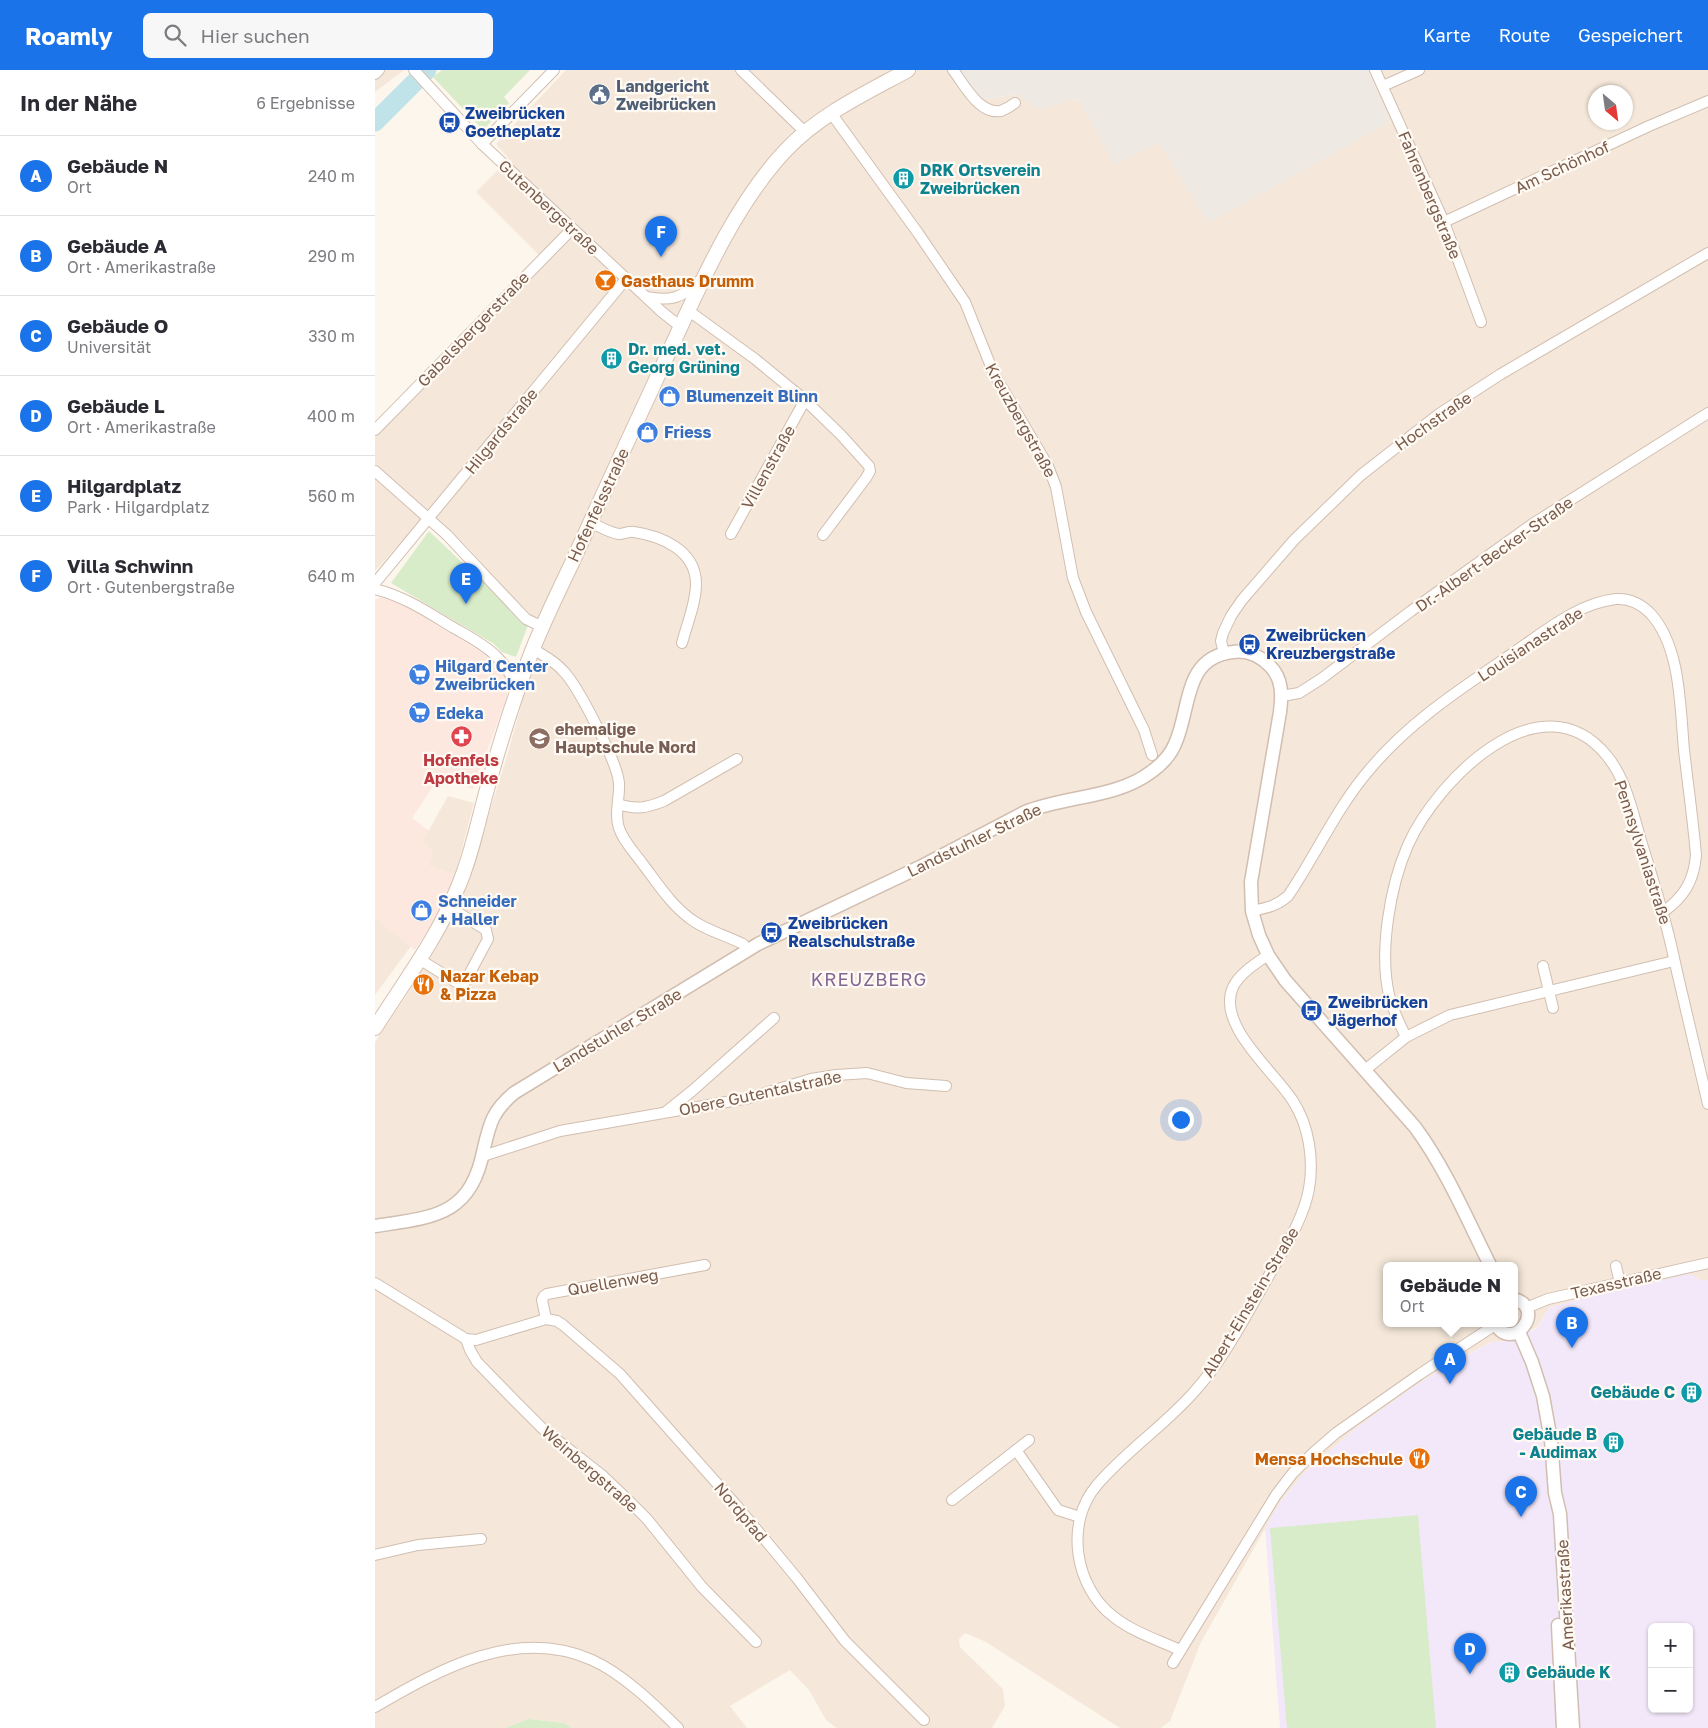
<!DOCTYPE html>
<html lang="de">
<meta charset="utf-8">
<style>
body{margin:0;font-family:"Golos Text",sans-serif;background:#f7f7f7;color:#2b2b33}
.controls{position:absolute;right:15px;bottom:15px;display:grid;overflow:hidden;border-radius:8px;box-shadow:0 1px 4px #0004}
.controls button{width:45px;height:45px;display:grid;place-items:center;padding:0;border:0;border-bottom:1px solid #e1e1e2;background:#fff;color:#2b2b33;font:25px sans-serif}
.compass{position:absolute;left:1213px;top:15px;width:45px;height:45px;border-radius:50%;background:#fff;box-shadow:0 1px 4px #0004;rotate:151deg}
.you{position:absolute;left:805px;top:1049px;width:18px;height:18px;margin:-12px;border:4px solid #fff;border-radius:50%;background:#1a73e8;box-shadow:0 0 0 8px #1a73e833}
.badge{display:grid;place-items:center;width:32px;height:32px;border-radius:50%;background:#1a73e8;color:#fff;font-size:16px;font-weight:700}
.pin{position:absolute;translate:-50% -41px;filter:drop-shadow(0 1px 2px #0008)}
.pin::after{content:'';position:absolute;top:26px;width:18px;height:15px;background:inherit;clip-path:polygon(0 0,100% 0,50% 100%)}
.popup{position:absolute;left:1008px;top:1192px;width:135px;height:65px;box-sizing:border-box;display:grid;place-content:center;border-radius:8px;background:#fff;filter:drop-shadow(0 1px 4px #0005);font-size:16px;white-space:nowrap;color:#7c7c81}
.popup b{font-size:19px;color:#2b2b33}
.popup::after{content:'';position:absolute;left:50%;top:100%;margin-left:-10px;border:10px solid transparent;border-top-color:#fff}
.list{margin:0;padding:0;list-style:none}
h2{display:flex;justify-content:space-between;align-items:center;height:65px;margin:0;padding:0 20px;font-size:21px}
h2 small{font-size:16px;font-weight:400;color:#7c7c81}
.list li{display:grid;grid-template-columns:32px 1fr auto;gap:15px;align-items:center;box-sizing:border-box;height:80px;padding:0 20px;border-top:1px solid #e1e1e2}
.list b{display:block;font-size:19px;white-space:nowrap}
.list p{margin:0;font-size:16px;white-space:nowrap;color:#7c7c81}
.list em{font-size:16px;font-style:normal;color:#7c7c81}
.icon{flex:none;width:28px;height:28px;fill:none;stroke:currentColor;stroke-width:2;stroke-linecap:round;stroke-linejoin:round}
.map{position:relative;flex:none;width:1333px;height:1658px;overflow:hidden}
header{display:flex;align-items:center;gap:30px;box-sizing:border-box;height:70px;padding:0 25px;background:#1a73e8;color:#fff}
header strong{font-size:24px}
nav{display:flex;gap:28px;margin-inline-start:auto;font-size:18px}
.search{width:350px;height:45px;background:#f7f7f7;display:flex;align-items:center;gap:12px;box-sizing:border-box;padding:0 18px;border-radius:8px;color:#7c7c81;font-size:19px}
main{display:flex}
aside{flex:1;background:#fff}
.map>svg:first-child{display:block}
.residential{fill:#f5e8da;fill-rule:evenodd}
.commercial{fill:#fde8e0}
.industrial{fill:#efe9e4}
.education{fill:#f3e8fa;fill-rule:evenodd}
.green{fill:#d8ecc9}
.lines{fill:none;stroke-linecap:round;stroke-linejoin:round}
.river{stroke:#bfe3e8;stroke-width:19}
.minor-casing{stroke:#d1beb0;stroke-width:12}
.tertiary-casing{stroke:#d1beb0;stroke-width:15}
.secondary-casing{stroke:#d6c0b0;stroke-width:16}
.minor{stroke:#fff;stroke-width:10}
.tertiary{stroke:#fff;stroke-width:12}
.secondary{stroke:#fff;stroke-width:14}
.labels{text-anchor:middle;stroke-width:4.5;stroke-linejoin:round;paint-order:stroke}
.service-label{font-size:16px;font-weight:bold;fill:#4e5e75;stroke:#fffaf3;text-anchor:start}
.transit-label{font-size:16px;font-weight:bold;fill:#164399;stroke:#fffaf3;text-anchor:start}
.street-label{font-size:16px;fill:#7a5c4d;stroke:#fffaf3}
.culture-label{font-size:16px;font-weight:bold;fill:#0d838f;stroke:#fffaf3;text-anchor:start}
.food-label{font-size:16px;font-weight:bold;fill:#c56008;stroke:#fffaf3;text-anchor:start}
.shop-label{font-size:16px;font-weight:bold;fill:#366cbe;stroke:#fffaf3;text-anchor:start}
.education-label{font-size:16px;font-weight:bold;fill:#785e54;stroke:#fffaf3;text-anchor:start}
.health-label{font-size:16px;font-weight:bold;fill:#be3a42;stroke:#fffaf3}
.neighbourhood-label{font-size:18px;letter-spacing:1px;fill:#846695;stroke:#fffaf3}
</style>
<header>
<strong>Roamly</strong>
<div class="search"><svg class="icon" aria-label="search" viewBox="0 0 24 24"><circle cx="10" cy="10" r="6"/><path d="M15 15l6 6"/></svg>Hier suchen</div>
<nav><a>Karte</a><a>Route</a><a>Gespeichert</a></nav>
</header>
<main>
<aside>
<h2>In der Nähe<small>6 Ergebnisse</small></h2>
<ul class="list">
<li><span class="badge">A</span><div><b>Gebäude N</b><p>Ort</p></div><em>240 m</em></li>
<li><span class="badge">B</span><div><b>Gebäude A</b><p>Ort · Amerikastraße</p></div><em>290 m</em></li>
<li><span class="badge">C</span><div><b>Gebäude O</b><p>Universität</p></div><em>330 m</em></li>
<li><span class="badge">D</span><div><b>Gebäude L</b><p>Ort · Amerikastraße</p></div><em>400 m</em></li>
<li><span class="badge">E</span><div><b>Hilgardplatz</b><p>Park · Hilgardplatz</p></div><em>560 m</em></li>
<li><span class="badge">F</span><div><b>Villa Schwinn</b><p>Ort · Gutenbergstraße</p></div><em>640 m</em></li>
</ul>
</aside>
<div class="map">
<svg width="1333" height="1658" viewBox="0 0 1333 1658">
<rect width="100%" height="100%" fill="#fdf6ec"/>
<!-- residential -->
<g class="residential">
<path d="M0 0H29L0 22Z"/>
<path d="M191 0H580L604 30 643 24 656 35 669 39 690 31 703 29 739 93 784 73 1015 53 993 0H1333V1210L1175 1237 1162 1257 1134 1271 1116 1272 1066 1299 1031 1322 980 1359 928 1404 904 1434 826 1572 795 1651 786 1658H745L611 1572 590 1563 584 1569 585 1577 628 1619 630 1636 617 1658H462L451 1650 434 1620 415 1600 355 1636 372 1658H197L189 1653 154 1649 130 1658H0V972L33 923 74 852 88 824 130 693 155 604 161 550 153 544 96 481 54 441 0 501V367L170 191 101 122 134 89 121 74ZM1220 22H1250V52H1220ZM1011 1195H1139V1253H1011Z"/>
<path d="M73 726 99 733 80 805 54 796 48 771Z"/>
<path d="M0 848 36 876 0 925Z"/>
</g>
<!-- commercial -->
<path class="commercial" d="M7 527 21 530 103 580 117 590 131 608 132 627 98 719 64 707 37 748 54 761 48 771 55 778 58 784 54 796 80 805 65 841 40 880 0 848V530Z"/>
<!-- industrial -->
<path class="industrial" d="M580 0H993L1015 52 834 153 784 73 739 94 703 29 690 31 669 39 656 35 643 24 604 30Z"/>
<!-- education -->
<path class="education" d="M1315 1204 1328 1211 1333 1210V1658H905L890 1458 904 1434 928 1404 980 1359 1031 1322 1066 1299 1117 1272 1134 1271 1162 1258 1175 1237 1242 1220ZM1277 1557H1314V1639H1277Z"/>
<!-- green -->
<g class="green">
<path d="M67 0H155L129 27 134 33 108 60 58 7Z"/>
<path d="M54 461 153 555 141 587 127 582 119 574 16 513Z"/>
<path d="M1043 1445 1061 1658H912L895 1458Z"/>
<path d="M154 1649 189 1653 197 1658H130Z"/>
</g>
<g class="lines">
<!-- river -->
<path class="river" d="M0 52 52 0"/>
<defs>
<g id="minor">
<path d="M39 0 107 74 287 242 306 257"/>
<path d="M366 0 430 62"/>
<path d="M578 0C589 14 604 45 626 41 631 39 636 36 640 33"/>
<path d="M1000 0 1069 152 1106 252"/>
<path d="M0 4 4 0"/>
<path d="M1008 16 1044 0"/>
<path d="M456 43 543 163 590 232 619 304 673 396 681 417 698 508 711 542 769 660 777 685"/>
<path d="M107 74 179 0"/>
<path d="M1069 152 1274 56 1333 31"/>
<path d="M271 227C295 231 307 229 324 211"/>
<path d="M314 241 380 289 430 330 466 365 494 396 495 401 491 408 448 465"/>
<path d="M0 360 197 159"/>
<path d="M0 401 72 465 151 549 168 557"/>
<path d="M215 452C224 456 234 463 244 464 249 464 254 461 259 462 286 466 321 480 321 514 321 533 312 554 307 573"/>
<path d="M356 464 430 330"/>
<path d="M0 513 251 209"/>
<path d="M0 519C29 526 54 543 79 558 93 566 109 574 121 586 131 596 139 608 142 622"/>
<path d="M158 579C170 586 182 593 191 604 205 621 242 691 244 713 245 727 239 744 244 758 248 771 259 782 267 793 283 814 297 837 320 852 334 861 352 866 368 874L373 880"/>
<path d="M849 583 846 571 848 563 856 546 867 530 919 470 986 405 1064 344 1126 304 1333 183"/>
<path d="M907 626 924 623 946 609 1036 541 1159 453 1333 343"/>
<path d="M243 734C262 740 271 738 289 731L362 689"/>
<path d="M877 841C891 838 902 836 913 826 941 785 962 737 995 699 1035 651 1087 618 1138 583 1169 562 1203 533 1241 529 1254 528 1266 534 1275 543 1306 576 1305 637 1309 680 1313 715 1318 750 1321 785 1319 811 1309 827 1288 842"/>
<path d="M44 889 81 912 85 913 90 912 113 869 111 860 74 837"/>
<path d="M1168 896 1178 938"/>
<path d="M1031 967C1024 953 1018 940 1014 925 1004 881 1015 816 1033 775 1062 710 1166 605 1232 686 1252 710 1258 745 1267 774 1274 797 1281 819 1287 841 1294 863 1298 884 1303 906 1313 949 1323 991 1333 1034"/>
<path d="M990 1000 1031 967 1075 945 1299 891"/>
<path d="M292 1041 317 1021 399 948"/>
<path d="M108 1086 185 1061 374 1028 436 1009 461 1005 492 1003 531 1013 571 1016"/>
<path d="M1241 1196 1245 1213"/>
<path d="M0 1213 91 1269 101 1270 171 1249 182 1251 188 1255 245 1304 362 1436 421 1507 470 1571 549 1650"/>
<path d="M1151 1238 1173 1229 1333 1193"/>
<path d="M171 1249 167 1230 169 1226 172 1224 330 1195"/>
<path d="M91 1269 95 1280 102 1292 138 1329 168 1359 228 1406 249 1426 272 1449 327 1517 381 1572"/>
<path d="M641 1380 683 1440 705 1447"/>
<path d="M577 1430 654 1370"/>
<path d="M0 1485 43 1475 106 1469"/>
<path d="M805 1580C783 1570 758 1562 739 1547 700 1518 689 1453 722 1415 751 1381 789 1356 819 1322 849 1289 870 1247 892 1209 908 1180 928 1151 934 1119 939 1089 934 1056 918 1031 899 1001 841 955 858 917 865 903 880 894 893 885"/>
<path d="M798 1593 901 1425 917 1404 938 1383 961 1363 1045 1304 1120 1255"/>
<path d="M0 1637C65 1599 141 1556 217 1590 248 1604 279 1634 303 1658"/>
</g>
<g id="tertiary">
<path d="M0 1156C60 1147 96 1146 109 1078 115 1052 118 1041 139 1023L383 874 547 796 650 742C690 726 742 728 776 702 786 695 795 686 800 674 816 639 808 587 858 582 872 580 885 586 895 596 908 609 907 626 905 642L876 812 877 841 884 865 893 885 910 910 1040 1057C1071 1099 1092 1149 1115 1195"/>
<path d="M1120 1253C1137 1285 1173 1238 1139 1229"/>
<path d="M1144 1262 1157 1292 1168 1326 1176 1370 1180 1423 1185 1444 1198 1658"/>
<path d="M1183 1555 1188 1658"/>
</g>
<path id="secondary" d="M0 958C29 912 63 867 83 817 98 783 104 745 115 709 127 666 141 622 157 581 169 551 183 522 197 493 226 428 256 364 286 299 320 227 356 138 411 80 445 44 491 23 533 0"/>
</defs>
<!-- minor casing -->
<use href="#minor" class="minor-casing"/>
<!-- tertiary casing -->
<use href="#tertiary" class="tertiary-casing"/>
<!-- secondary casing -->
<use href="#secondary" class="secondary-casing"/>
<!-- minor -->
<use href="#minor" class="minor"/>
<!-- tertiary -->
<use href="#tertiary" class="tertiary"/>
<!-- secondary -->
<use href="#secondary" class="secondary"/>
</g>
<!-- icons -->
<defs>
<symbol id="civic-disc" viewBox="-11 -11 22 22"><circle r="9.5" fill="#5c6f8a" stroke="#fffaf3"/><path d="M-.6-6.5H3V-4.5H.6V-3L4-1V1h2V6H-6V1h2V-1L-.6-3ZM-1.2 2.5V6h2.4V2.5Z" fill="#fff"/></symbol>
<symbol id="bus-disc" viewBox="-11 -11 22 22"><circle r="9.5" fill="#1a4fb4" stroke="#fffaf3"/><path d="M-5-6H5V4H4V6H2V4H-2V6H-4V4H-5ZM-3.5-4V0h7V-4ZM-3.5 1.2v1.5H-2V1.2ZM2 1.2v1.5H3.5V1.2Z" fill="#fff"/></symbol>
<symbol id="building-disc" viewBox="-11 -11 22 22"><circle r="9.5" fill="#0f9aa8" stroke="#fffaf3"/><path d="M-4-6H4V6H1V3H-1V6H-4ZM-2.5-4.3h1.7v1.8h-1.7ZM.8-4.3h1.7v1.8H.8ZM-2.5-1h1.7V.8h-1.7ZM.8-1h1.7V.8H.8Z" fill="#fff"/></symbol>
<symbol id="bar-disc" viewBox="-11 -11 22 22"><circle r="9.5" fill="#e8710a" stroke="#fffaf3"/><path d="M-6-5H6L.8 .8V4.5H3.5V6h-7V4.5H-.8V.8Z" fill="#fff"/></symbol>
<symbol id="shop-disc" viewBox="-11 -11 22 22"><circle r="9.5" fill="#3f7fe0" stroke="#fffaf3"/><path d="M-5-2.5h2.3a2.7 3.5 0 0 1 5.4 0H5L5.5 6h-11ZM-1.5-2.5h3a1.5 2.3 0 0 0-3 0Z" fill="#fff"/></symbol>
<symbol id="supermarket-disc" viewBox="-11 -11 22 22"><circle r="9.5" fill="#3f7fe0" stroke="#fffaf3"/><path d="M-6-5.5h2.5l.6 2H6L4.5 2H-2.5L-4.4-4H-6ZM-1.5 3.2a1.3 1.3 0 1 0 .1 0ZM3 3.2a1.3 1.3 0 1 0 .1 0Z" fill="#fff"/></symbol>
<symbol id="pharmacy-disc" viewBox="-11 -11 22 22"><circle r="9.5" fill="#e0444e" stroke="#fffaf3"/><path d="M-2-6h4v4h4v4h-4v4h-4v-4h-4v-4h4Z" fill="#fff"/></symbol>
<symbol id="school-disc" viewBox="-11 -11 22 22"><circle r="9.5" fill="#8d6e63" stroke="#fffaf3"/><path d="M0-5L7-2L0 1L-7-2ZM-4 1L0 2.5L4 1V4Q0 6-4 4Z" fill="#fff"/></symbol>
<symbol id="restaurant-disc" viewBox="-11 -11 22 22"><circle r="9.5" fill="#e8710a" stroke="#fffaf3"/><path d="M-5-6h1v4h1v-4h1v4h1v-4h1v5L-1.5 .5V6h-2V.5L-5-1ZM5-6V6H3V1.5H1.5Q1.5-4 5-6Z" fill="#fff"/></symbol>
</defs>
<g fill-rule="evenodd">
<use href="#civic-disc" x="212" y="12" width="25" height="25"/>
<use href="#bus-disc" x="62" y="40" width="25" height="25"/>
<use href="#building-disc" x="516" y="96" width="25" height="25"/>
<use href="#bar-disc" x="218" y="198" width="25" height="25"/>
<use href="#building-disc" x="224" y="276" width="25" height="25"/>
<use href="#shop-disc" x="282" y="314" width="25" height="25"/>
<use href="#shop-disc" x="260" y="350" width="25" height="25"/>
<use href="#bus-disc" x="862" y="562" width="25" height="25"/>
<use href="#supermarket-disc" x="32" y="592" width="25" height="25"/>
<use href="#supermarket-disc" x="32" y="630" width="25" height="25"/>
<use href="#pharmacy-disc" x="74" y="654" width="25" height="25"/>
<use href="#school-disc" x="152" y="656" width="25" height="25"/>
<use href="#shop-disc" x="34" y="828" width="25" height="25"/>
<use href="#bus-disc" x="384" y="850" width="25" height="25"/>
<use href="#restaurant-disc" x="36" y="902" width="25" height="25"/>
<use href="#bus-disc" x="924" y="928" width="25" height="25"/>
<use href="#building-disc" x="1304" y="1310" width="25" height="25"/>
<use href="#building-disc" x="1226" y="1360" width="25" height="25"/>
<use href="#restaurant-disc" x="1032" y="1376" width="25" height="25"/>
<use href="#building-disc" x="1122" y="1590" width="25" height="25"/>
</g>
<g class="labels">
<!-- service labels -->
<g class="service-label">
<text x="241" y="22">Landgericht<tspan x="241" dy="18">Zweibrücken</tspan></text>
</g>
<!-- transit labels -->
<g class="transit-label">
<text x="90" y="49">Zweibrücken<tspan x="90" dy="18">Goetheplatz</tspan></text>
<text x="891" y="571">Zweibrücken<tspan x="891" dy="18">Kreuzbergstraße</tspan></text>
<text x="413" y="859">Zweibrücken<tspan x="413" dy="18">Realschulstraße</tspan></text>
<text x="953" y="938">Zweibrücken<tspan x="953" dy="18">Jägerhof</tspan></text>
</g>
<!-- street labels -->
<g class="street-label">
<text transform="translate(1187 97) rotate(-25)" y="6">Am Schönhof</text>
<text transform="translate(1055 125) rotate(67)" y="6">Fahrenbergstraße</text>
<text transform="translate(174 137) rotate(43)" y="6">Gutenbergstraße</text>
<text transform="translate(98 259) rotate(-46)" y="6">Gabelsbergerstraße</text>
<text transform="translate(646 350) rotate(61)" y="6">Kreuzbergstraße</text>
<text transform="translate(1058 351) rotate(-35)" y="6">Hochstraße</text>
<text transform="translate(126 361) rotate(-51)" y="6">Hilgardstraße</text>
<text transform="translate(393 397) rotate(-61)" y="6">Villenstraße</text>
<text transform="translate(223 435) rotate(-65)" y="6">Hofenfelsstraße</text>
<text transform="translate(1119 484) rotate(-35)" y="6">Dr.-Albert-Becker-Straße</text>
<text transform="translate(1155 574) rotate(-33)" y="6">Louisianastraße</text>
<text transform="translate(599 770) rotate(-26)" y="6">Landstuhler Straße</text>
<text transform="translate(1268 782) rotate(72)" y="6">Pennsylvaniastraße</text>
<text transform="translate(242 960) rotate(-31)" y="6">Landstuhler Straße</text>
<text transform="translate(385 1023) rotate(-12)" y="6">Obere Gutentalstraße</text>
<text transform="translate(238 1212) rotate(-10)" y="6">Quellenweg</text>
<text transform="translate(1241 1213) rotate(-13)" y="6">Texasstraße</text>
<text transform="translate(875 1232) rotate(-59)" y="6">Albert-Einstein-Straße</text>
<text transform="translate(215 1399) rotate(41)" y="6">Weinbergstraße</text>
<text transform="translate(366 1442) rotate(50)" y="6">Nordpfad</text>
<text transform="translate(1190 1525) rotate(-93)" y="6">Amerikastraße</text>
</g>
<!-- culture labels -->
<g class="culture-label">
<text x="545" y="106">DRK Ortsverein<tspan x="545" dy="18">Zweibrücken</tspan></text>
<text x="253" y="285">Dr. med. vet.<tspan x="253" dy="18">Georg Grüning</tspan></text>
<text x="1300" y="1328" text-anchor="end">Gebäude C</text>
<text x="1222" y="1370" text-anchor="end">Gebäude B<tspan x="1222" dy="18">- Audimax</tspan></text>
<text x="1151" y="1608">Gebäude K</text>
</g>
<!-- food labels -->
<g class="food-label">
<text x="246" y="217">Gasthaus Drumm</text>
<text x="65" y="912">Nazar Kebap<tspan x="65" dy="18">&amp; Pizza</tspan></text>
<text x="1028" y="1395" text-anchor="end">Mensa Hochschule</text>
</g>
<!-- shop labels -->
<g class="shop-label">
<text x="311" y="332">Blumenzeit Blinn</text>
<text x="289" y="368">Friess</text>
<text x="60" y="602">Hilgard Center<tspan x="60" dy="18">Zweibrücken</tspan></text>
<text x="61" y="649">Edeka</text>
<text x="63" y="837">Schneider<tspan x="63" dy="18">+ Haller</tspan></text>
</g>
<!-- education labels -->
<g class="education-label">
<text x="180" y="665">ehemalige<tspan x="180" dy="18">Hauptschule Nord</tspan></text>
</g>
<!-- health labels -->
<g class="health-label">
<text x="86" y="696">Hofenfels<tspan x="86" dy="18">Apotheke</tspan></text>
</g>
<!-- neighbourhood labels -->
<g class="neighbourhood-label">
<text x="494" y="916">KREUZBERG</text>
</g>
</g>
</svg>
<div class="controls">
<button>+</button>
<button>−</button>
</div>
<svg class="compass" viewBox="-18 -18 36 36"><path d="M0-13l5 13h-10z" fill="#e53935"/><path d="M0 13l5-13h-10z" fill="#7c7c81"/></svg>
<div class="you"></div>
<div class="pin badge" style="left:1075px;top:1314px">A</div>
<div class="popup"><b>Gebäude N</b>Ort</div>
<div class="pin badge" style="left:1197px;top:1278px">B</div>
<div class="pin badge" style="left:1146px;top:1447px">C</div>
<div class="pin badge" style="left:1095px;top:1604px">D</div>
<div class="pin badge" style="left:91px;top:534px">E</div>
<div class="pin badge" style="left:286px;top:187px">F</div>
</div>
</main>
